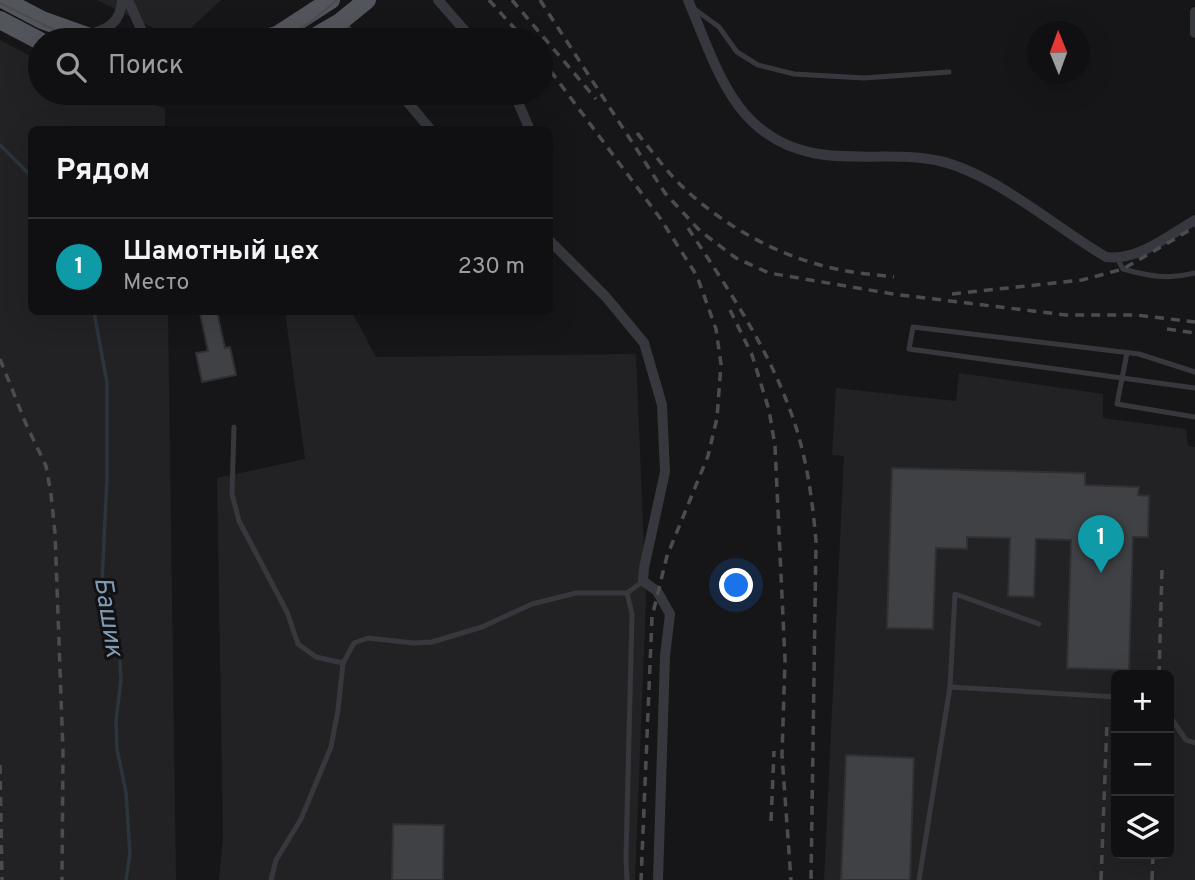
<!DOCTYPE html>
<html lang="ru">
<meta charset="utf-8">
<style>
body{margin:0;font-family:Overpass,sans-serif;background:#19191b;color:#f1f3f6}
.controls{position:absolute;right:21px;bottom:21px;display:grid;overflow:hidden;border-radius:10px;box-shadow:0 7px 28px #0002}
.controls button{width:63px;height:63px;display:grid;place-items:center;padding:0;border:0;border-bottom:2px solid #303032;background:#101012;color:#f1f3f6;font:35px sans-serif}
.compass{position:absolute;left:1027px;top:21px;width:63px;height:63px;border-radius:50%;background:#101012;box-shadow:0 7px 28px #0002;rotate:359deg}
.you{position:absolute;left:737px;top:586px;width:24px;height:24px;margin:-18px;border:5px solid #fff;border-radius:50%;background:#1a73e8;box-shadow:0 0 0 10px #1a73e833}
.badge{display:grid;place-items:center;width:46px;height:46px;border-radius:50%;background:#8c9099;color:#fff;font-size:23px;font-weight:700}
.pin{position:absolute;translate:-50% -58px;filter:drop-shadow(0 2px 4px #0008)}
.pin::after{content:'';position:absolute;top:37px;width:24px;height:21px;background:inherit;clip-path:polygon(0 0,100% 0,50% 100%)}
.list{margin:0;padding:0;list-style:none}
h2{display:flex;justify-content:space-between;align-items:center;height:91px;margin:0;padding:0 28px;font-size:30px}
h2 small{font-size:23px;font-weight:400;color:#9c9d9f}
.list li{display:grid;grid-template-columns:46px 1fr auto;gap:21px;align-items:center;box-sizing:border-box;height:98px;padding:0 28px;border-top:2px solid #303032}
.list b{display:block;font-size:26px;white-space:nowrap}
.list p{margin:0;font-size:23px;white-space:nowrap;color:#9c9d9f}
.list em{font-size:23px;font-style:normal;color:#9c9d9f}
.icon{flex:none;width:38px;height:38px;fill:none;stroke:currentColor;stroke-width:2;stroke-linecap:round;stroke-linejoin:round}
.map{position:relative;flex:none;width:1195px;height:880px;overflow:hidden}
.search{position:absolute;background:#101012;box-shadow:0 7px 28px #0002;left:28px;top:28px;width:525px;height:77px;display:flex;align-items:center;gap:18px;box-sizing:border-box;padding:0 24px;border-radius:38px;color:#9c9d9f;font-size:26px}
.panel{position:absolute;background:#101012;box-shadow:0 7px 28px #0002;left:28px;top:126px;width:525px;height:189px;border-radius:10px}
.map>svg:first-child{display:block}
.built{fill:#222225;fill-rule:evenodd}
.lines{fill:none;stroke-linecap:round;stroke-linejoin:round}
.stream{stroke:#2c353c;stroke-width:3.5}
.building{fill:#404145;stroke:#303034;stroke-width:2}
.service{stroke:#37383d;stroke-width:5}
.minor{stroke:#37383d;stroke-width:10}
.primary{stroke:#53555c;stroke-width:18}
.tram{stroke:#4a4c52;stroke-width:2}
.rail{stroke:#4a4c52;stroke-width:3.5;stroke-dasharray:9 7;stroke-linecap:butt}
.labels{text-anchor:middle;stroke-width:6;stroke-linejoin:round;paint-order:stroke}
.water-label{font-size:26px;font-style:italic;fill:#7f9bb3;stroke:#111113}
</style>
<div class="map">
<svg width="1195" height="880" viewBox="0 0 1195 880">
<rect width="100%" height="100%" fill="#161618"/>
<!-- built -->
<g class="built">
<path d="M97 0H221L178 40Z"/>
<path d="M0 40 40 61V93H111L165 108V129L32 130V312H168L176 880H0Z"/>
<path d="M285 312H352L376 357 636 354 646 600 635 880H219L223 837 217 478 305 459Z"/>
<path d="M959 373 1103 394V418L1186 429 1188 446 1195 447V880H824L844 456 832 455 836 388 956 401ZM1116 675H1169V854H1116Z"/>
</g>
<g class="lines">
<!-- stream -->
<g class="stream">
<path d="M0 145 32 177"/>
<path d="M94 312 107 383V478L102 582 119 643 121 679 116 721 117 749 126 792 130 854 126 880"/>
</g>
</g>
<!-- building -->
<g class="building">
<path d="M217 312 225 348 230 347 236 375 202 382 196 353 208 351 200 313Z"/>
<path d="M892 468 1085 473V485L1139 487 1138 495 1149 496 1148 537H1133L1129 670 1067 668 1071 540 1036 539 1034 597 1008 596 1010 538 967 537V549L936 548 933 629 887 628Z"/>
<path d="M846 755 914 758 910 880H841Z"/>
<path d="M393 824 444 825 443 880H392Z"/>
</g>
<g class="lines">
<!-- service -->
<g class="service">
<path d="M693 8 719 27 737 52 758 65 794 74 864 78 949 72"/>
<path d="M1117 258 1123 269C1148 276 1169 280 1195 273"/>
<path d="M1127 353 1117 404 1195 417"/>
<path d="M1195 372 1139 354 913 327 909 349 1195 388"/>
<path d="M234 427 232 494 239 521 287 612 298 644 316 657 343 663"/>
<path d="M627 593 632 614 626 858 627 880"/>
<path d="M950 687 1116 697"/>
<path d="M1169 715 1186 740 1195 743"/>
<path d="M271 880 276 860 301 819 331 747 338 710 343 663 354 643 368 638 413 643 432 642 482 627 532 604 576 593H627L642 582"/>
<path d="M919 880 950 687 955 594 1039 624"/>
</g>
<!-- minor -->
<g class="minor">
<path d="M128 0 146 40"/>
<path d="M438 0 473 40"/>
<path d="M688 0C716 65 733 137 813 153 853 161 900 152 940 161 997 175 1055 227 1106 257 1138 261 1168 236 1195 220"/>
<path d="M1195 12V33"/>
<path d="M340 22 356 40"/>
<path d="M86 35C107 30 121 23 122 0"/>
<path d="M400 93 431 130"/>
<path d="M514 93 530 130"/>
<path d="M550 241 606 297 644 343 662 405 665 472 644 568 643 581 657 591 670 614 665 656 658 880"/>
</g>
<!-- primary -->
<g class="primary">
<path d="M4 0 42 20 98 40"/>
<path d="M0 20 40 41"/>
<path d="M259 40 277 35 331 0"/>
<path d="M309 40 340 22 367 0"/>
</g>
<!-- tram -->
<g class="tram">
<path d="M0 3 75 40"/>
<path d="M278 40 308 24 337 0"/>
</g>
<!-- rail -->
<g class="rail">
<path d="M489 0 525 40"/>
<path d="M512 0 596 99"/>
<path d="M540 0 665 193 700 231 736 258 769 273 893 294 1066 315H1136L1195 322"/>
<path d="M541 58 660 218 697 276 716 329 721 364 717 418 708 456 667 556 652 617 641 880"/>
<path d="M637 133C653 152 668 174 686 190 729 230 788 261 847 271 862 274 879 275 894 277"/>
<path d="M688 228C726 286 766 344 790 410 806 452 812 496 816 541L811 880"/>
<path d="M952 294 1082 280 1123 269 1195 227"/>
<path d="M730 310 752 355 769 410 775 446 785 660 782 755 791 880"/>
<path d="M1167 329 1195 333"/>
<path d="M0 359 26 424 46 466 51 494 55 533 63 751 62 880"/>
<path d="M1159 675 1162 569"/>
<path d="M0 765 2 880"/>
<path d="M771 821 774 751"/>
<path d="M1101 880 1107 722"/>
<path d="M1152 880 1153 854"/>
</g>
</g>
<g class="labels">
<!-- water labels -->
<g class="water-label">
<text transform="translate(110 617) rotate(81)" y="9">Башик</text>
</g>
</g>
</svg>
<div class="controls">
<button>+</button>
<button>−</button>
<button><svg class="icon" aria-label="layers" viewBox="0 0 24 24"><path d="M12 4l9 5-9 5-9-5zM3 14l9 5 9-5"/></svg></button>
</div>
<svg class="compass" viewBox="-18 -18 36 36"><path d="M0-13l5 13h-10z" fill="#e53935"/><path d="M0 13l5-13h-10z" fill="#9c9d9f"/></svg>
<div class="you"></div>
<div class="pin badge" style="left:1101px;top:573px;background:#0f9aa8">1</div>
<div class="search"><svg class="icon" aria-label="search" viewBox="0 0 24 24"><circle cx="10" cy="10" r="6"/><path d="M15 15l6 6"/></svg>Поиск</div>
<section class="panel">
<h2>Рядом<small></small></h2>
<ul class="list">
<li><span class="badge" style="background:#0f9aa8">1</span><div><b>Шамотный цех</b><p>Место</p></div><em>230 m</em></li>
</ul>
</section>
</div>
